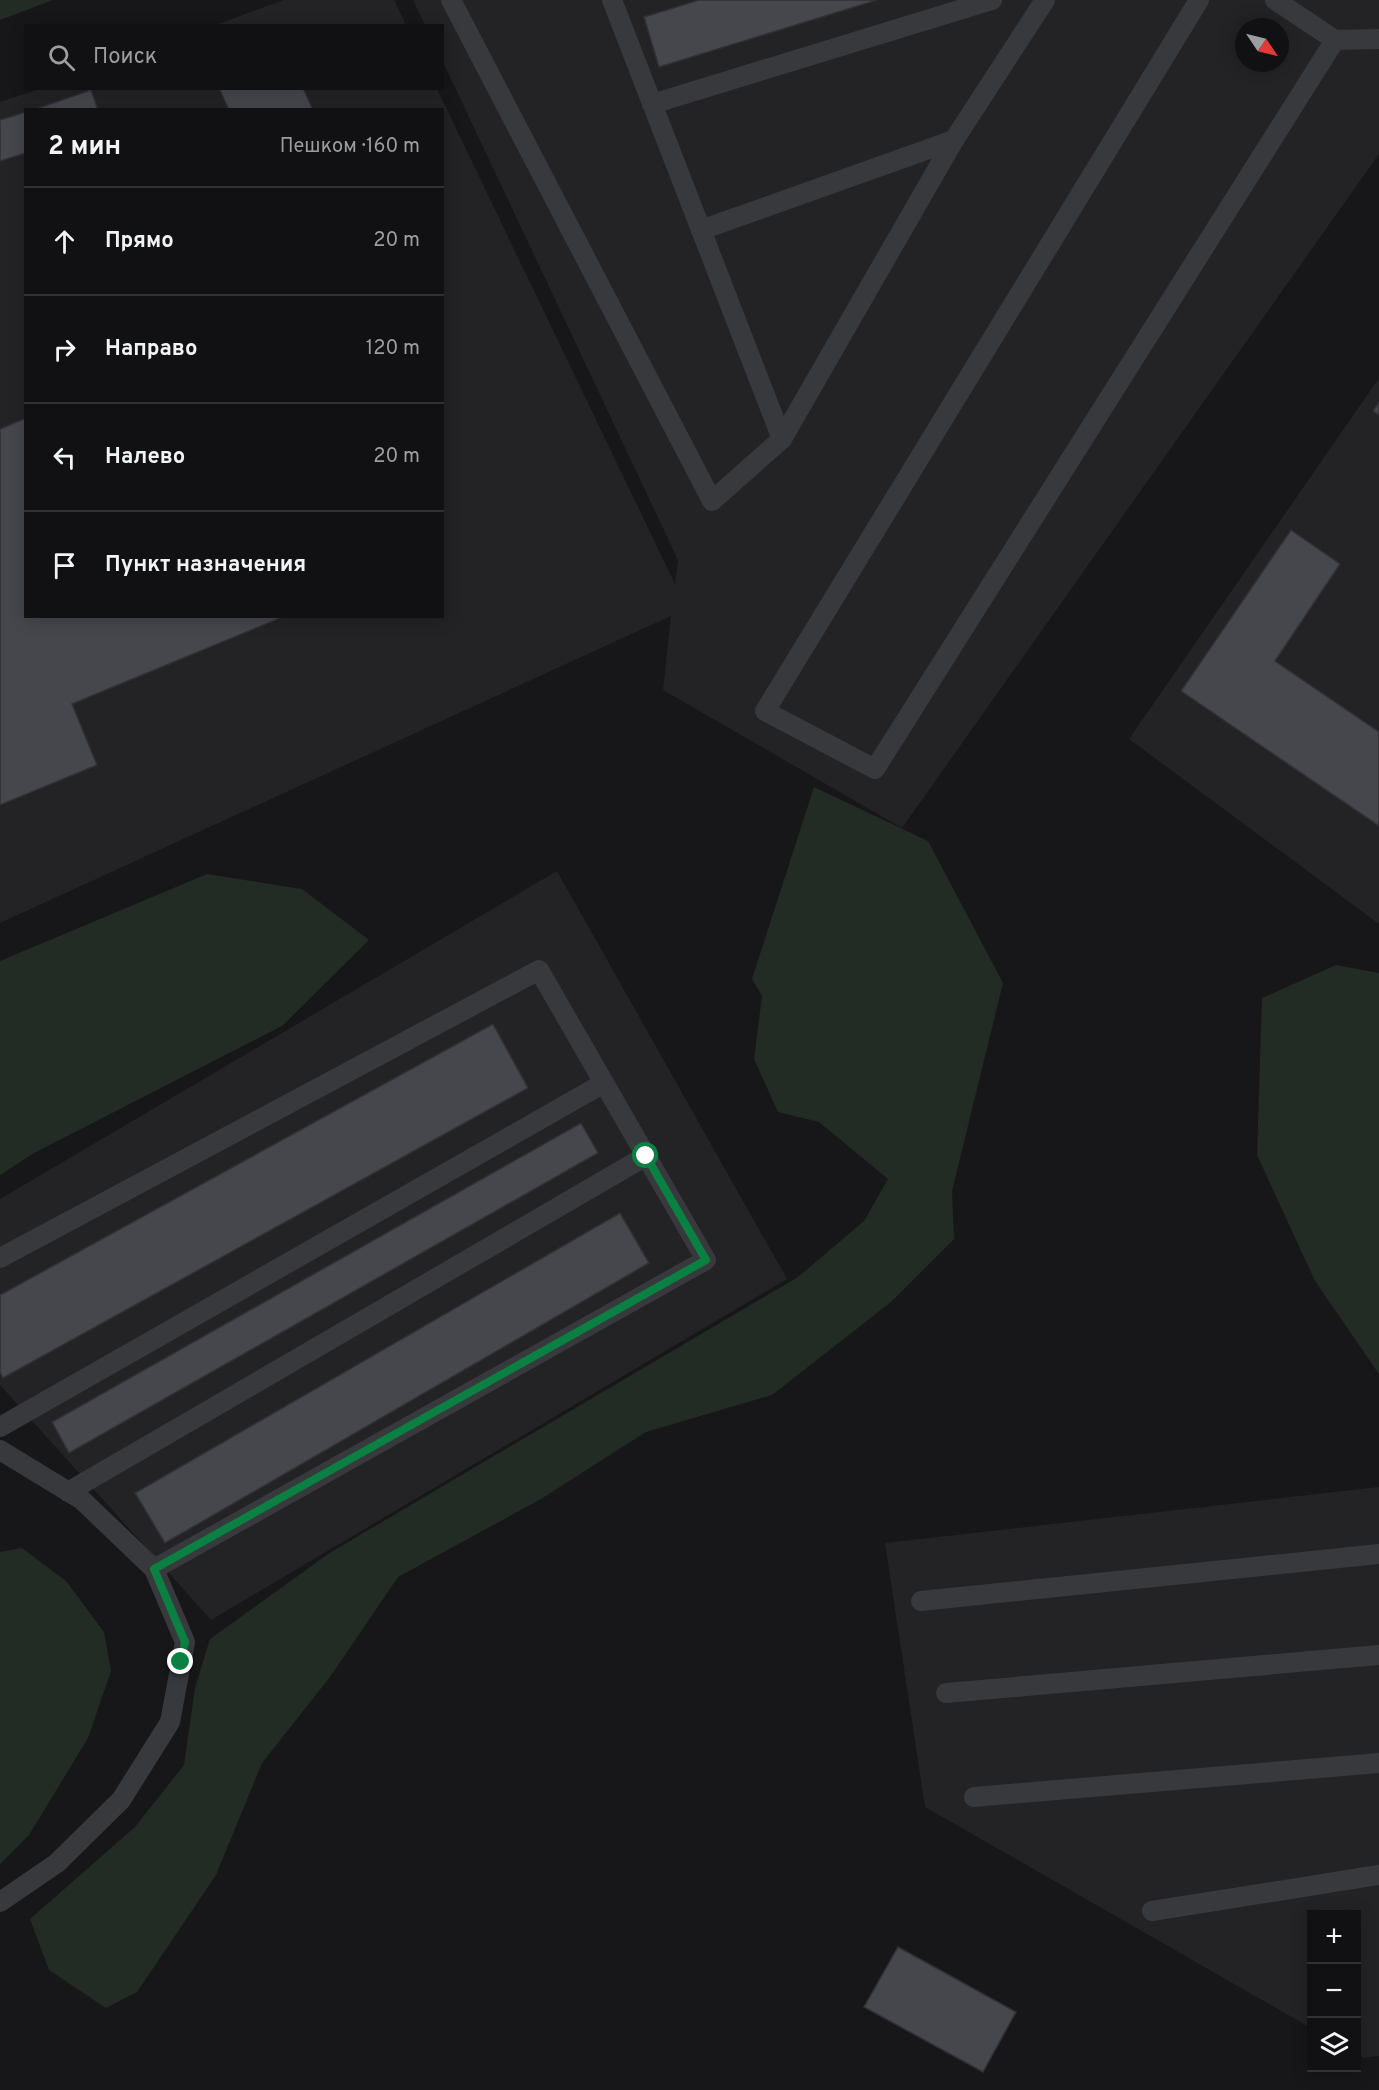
<!DOCTYPE html>
<html lang="ru">
<meta charset="utf-8">
<style>
body{margin:0;font-family:Overpass,sans-serif;background:#1e1f21;color:#f1f3f6}
.controls{position:absolute;right:18px;bottom:18px;display:grid;overflow:hidden;border-radius:0px;box-shadow:0 3px 15px #0003}
.controls button{width:54px;height:54px;display:grid;place-items:center;padding:0;border:0;border-bottom:2px solid #303133;background:#111113;color:#f1f3f6;font:30px sans-serif}
.compass{position:absolute;left:1235px;top:18px;width:54px;height:54px;border-radius:50%;background:#111113;box-shadow:0 3px 15px #0003;rotate:125deg}
.stop{position:absolute;width:18px;height:18px;margin:-14px;border:4px solid #0b8043;border-radius:50%;background:#fff}
.stop.end{background:#0b8043;border-color:#fff;box-shadow:0 2px 6px #0008}
.list{margin:0;padding:0;list-style:none}
h2{display:flex;justify-content:space-between;align-items:center;height:78px;margin:0;padding:0 24px;font-size:26px}
h2 small{font-size:20px;font-weight:400;color:#9c9da0}
.list li{display:grid;grid-template-columns:39px 1fr auto;gap:18px;align-items:center;box-sizing:border-box;height:108px;padding:0 24px;border-top:2px solid #303133}
.list b{display:block;font-size:22px;white-space:nowrap}
.list em{font-size:20px;font-style:normal;color:#9c9da0}
.icon{flex:none;width:33px;height:33px;fill:none;stroke:currentColor;stroke-width:2;stroke-linecap:round;stroke-linejoin:round}
.map{position:relative;flex:none;width:1379px;height:2090px;overflow:hidden}
.search{position:absolute;background:#111113;box-shadow:0 3px 15px #0003;left:24px;top:24px;width:420px;height:66px;display:flex;align-items:center;gap:15px;box-sizing:border-box;padding:0 21px;border-radius:0px;color:#9c9da0;font-size:22px}
.panel{position:absolute;background:#111113;box-shadow:0 3px 15px #0003;left:24px;top:108px;width:420px;height:510px;border-radius:0px}
.map>svg:first-child{display:block}
.built{fill:#232326;fill-rule:evenodd}
.green{fill:#232b25}
.building{fill:#46474c;stroke:#313135;stroke-width:1.5}
.lines{fill:none;stroke-linecap:round;stroke-linejoin:round}
.lane{stroke:#38393d;stroke-width:20}
.route{stroke:#0b8043;stroke-width:8}
</style>
<div class="map">
<svg width="1379" height="2090" viewBox="0 0 1379 2090">
<rect width="100%" height="100%" fill="#171719"/>
<!-- built -->
<g class="built">
<path d="M283 0H394L406 25H216Z"/>
<path d="M413 0H1379V154L902 828 663 690 671 616 0 923V102L43 88 437 89 675 584 678 560 443 62 442 26 425 25ZM1244 27H1280V63H1244ZM26 110H442V616H26Z"/>
<path d="M1379 378V924L1129 739Z"/>
<path d="M557 871 787 1279 211 1620 0 1385V1199Z"/>
<path d="M1379 1487V2056L1364 2058 1357 2054 1356 1914H1312L1311 2028 925 1807 885 1543Z"/>
</g>
<!-- green -->
<g class="green">
<path d="M0 0H53L0 20Z"/>
<path d="M814 787 928 841 1003 983 952 1191 954 1239 891 1302 772 1395 646 1432 541 1499 398 1577 330 1677 262 1763 216 1875 137 1992 106 2008 49 1970 30 1919 135 1827 184 1765 195 1688 210 1639 331 1552 798 1277 864 1221 888 1179 819 1122 778 1112 754 1059 762 996 752 979Z"/>
<path d="M207 874 302 889 369 940 282 1026 34 1153 0 1175V961Z"/>
<path d="M1336 965 1379 973V1374L1315 1281 1257 1155 1262 998Z"/>
<path d="M22 1548 66 1581 104 1632 111 1671 88 1738 29 1835 0 1864V1552Z"/>
</g>
<!-- building -->
<g class="building">
<path d="M699 0H877L659 67 644 17Z"/>
<path d="M219 88H303L313 110H229Z"/>
<path d="M91 90 98 110H33Z"/>
<path d="M26 112V153L0 161V120Z"/>
<path d="M1379 402V415L1373 411Z"/>
<path d="M26 418V616H285L72 704 97 765 0 805V429Z"/>
<path d="M1291 530 1340 564 1275 661 1379 732V826L1181 691Z"/>
<path d="M493 1024 528 1088 3 1378 0 1372V1295Z"/>
<path d="M581 1123 598 1153 69 1453 52 1422Z"/>
<path d="M620 1213 649 1263 165 1543 135 1493Z"/>
<path d="M898 1947 1016 2012 983 2072 864 2007Z"/>
</g>
<g class="lines">
<!-- lane -->
<g class="lane">
<path d="M451 0 712 501 782 439 954 140 1045 0"/>
<path d="M612 0 782 439"/>
<path d="M1199 0 765 711 875 769 1335 40 1275 0"/>
<path d="M1335 40 1379 39"/>
<path d="M652 104 992 0"/>
<path d="M701 230 954 140"/>
<path d="M0 1258 539 970 706 1260 154 1569"/>
<path d="M0 1427 604 1083"/>
<path d="M0 1450 82 1500 154 1569 185 1642 170 1722 121 1800 57 1863 0 1902"/>
<path d="M68 1492 646 1156"/>
<path d="M921 1601 1379 1554"/>
<path d="M946 1693 1379 1655"/>
<path d="M974 1797 1379 1763"/>
<path d="M1152 1911 1379 1875"/>
</g>
</g>
<g class="lines">
<!-- route -->
<path class="route" d="M181 1662 185 1642 154 1569 706 1260 646 1156"/>
</g>
</svg>
<div class="controls">
<button>+</button>
<button>−</button>
<button><svg class="icon" aria-label="layers" viewBox="0 0 24 24"><path d="M12 4l9 5-9 5-9-5zM3 14l9 5 9-5"/></svg></button>
</div>
<svg class="compass" viewBox="-18 -18 36 36"><path d="M0-13l5 13h-10z" fill="#e53935"/><path d="M0 13l5-13h-10z" fill="#9c9da0"/></svg>
<div class="stop" style="left:646px;top:1156px"></div>
<div class="stop end" style="left:181px;top:1662px"></div>
<div class="search"><svg class="icon" aria-label="search" viewBox="0 0 24 24"><circle cx="10" cy="10" r="6"/><path d="M15 15l6 6"/></svg>Поиск</div>
<section class="panel">
<h2>2 мин<small>Пешком · 160 m</small></h2>
<ul class="list">
<li><svg class="icon" aria-label="ahead" viewBox="0 0 24 24"><path d="M12 20V5M6 11l6-6 6 6"/></svg><div><b>Прямо</b></div><em>20 m</em></li>
<li><svg class="icon" aria-label="right" viewBox="0 0 24 24"><path d="M7 20v-9h11M14 6l5 5-5 5"/></svg><div><b>Направо</b></div><em>120 m</em></li>
<li><svg class="icon" aria-label="left" viewBox="0 0 24 24"><path d="M17 20v-9H6M10 6l-5 5 5 5"/></svg><div><b>Налево</b></div><em>20 m</em></li>
<li><svg class="icon" aria-label="arrive" viewBox="0 0 24 24"><path d="M6 21V4h12l-3 4 3 4H6"/></svg><div><b>Пункт назначения</b></div></li>
</ul>
</section>
</div>
